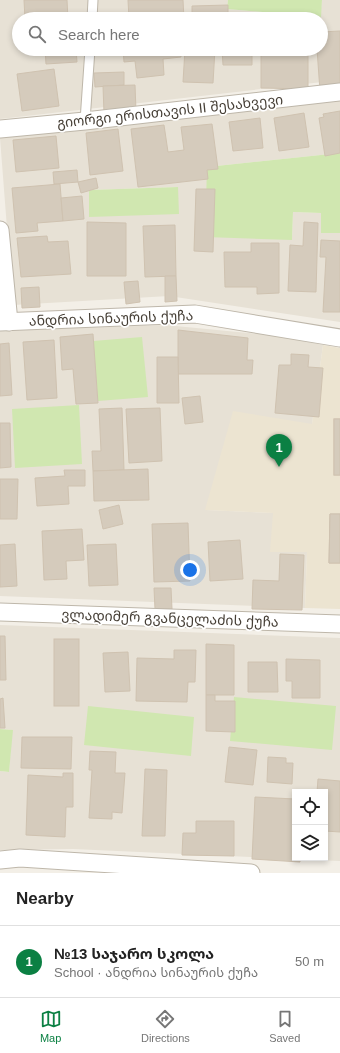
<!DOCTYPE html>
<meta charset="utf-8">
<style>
body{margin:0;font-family:Arial,"Noto Sans Georgian",sans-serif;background:#f2f2f2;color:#222}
.controls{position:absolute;right:12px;bottom:12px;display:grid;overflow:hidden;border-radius:0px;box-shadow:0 2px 6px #0003}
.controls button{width:36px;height:36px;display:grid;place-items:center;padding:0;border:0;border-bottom:1px solid #e0e0e0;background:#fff;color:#222;font:20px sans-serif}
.you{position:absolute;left:190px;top:570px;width:14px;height:14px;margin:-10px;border:3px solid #fff;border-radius:50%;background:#1a73e8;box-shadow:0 0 0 6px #1a73e833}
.badge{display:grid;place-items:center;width:26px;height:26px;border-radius:50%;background:#0b8043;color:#fff;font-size:13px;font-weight:700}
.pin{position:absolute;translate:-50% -33px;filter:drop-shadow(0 1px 2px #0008)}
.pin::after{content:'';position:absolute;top:21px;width:14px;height:12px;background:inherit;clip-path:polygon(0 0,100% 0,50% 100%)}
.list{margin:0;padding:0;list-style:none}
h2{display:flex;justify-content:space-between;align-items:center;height:52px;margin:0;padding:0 16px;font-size:17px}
h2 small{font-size:13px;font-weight:400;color:#767676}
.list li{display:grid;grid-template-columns:26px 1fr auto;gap:12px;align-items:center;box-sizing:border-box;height:72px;padding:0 16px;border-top:1px solid #e0e0e0}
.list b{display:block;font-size:15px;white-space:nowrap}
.list p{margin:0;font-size:13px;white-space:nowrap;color:#767676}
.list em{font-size:13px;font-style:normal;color:#767676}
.icon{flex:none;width:22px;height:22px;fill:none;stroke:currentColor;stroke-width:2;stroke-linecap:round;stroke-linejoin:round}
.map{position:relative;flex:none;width:340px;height:873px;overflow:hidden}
.search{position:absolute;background:#fff;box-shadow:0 2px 6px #0003;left:12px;right:12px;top:12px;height:44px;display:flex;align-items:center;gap:10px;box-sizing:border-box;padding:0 14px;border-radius:22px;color:#767676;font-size:15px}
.sheet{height:124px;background:#fff}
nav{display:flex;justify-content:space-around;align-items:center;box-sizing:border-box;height:56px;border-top:1px solid #e0e0e0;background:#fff;font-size:11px;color:#767676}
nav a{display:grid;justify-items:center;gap:2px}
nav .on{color:#0b8043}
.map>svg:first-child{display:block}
.residential{fill:#e7e1d5;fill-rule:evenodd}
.education{fill:#ece4d1}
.green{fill:#d0e7b0}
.building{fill:#d5cbbc;stroke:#cfc2b0}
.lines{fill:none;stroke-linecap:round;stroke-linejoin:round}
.service-casing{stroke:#beb7aa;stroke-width:11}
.minor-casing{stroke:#beb7aa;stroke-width:19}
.service{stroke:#fff;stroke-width:9}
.minor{stroke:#fff;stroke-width:17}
.labels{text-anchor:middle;stroke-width:3.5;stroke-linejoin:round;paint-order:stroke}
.street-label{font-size:14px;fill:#463f36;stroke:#fff}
</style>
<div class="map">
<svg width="340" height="873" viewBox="0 0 340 873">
<rect width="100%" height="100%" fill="#f3efe7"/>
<!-- residential -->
<g class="residential">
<path d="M0 0H228L227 9 320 17 322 0H340V80L0 119ZM19 19H321V49H19Z"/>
<path d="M340 98V153L207 167 292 240 293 212 321 213V232L340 233V322L169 296 13 305 0 138ZM178 187 90 217H89V190Z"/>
<path d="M165 325 280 336 323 345 312 424 206 510 273 513 307 552 305 608 0 596V331Z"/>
<path d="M0 625 340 638V861L73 849 0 850V771L9 772 12 730 0 729ZM295 792H325V858H295Z"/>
</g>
<!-- education -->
<path class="education" d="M323 345 340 348V609L305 608 307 552H270L273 513 205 510 233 411 312 424Z"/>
<!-- green -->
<g class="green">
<path d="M228 0H322L321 17 227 9Z"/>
<path d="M340 153V233H321V213L293 212 292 240 205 237 207 167Z"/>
<path d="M178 187 179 214 89 217V190Z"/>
<path d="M142 337 148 397 98 401 93 341Z"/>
<path d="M79 405 82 464 15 468 12 409Z"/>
<path d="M234 697 336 706 332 750 230 741Z"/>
<path d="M88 706 194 717 191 756 84 745Z"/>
<path d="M0 729 13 730 9 772 0 771Z"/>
</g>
<!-- building -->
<g class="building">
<path d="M24 0H67L68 19H25Z"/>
<path d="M128 0H183L184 19H129Z"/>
<path d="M228 5V19H192V6Z"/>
<path d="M321 30V32L340 31V90L320 91 317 49H321Z"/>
<path d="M45 49H76L77 62 46 64Z"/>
<path d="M123 49H180L181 57 163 59 164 75 137 78 135 61 124 62Z"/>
<path d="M185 49H215L213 83 183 82Z"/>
<path d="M222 49H252V65H223Z"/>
<path d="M261 49H308V89L261 88Z"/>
<path d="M54 69 59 106 22 111 17 74Z"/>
<path d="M124 72V85L95 87 94 73Z"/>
<path d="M135 85 136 111 104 113 103 86Z"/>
<path d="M340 111V153L325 156 319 118 324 117 323 114Z"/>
<path d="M304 113 309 147 279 151 274 118Z"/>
<path d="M260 118 263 148 233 151 229 122Z"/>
<path d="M212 124 218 169 207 170 208 179 138 187 131 129 164 125 168 152 184 150 181 127Z"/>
<path d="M118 129 123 171 90 175 86 133Z"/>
<path d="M56 136 59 168 16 172 13 140Z"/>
<path d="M77 170 78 182 54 184 53 172Z"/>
<path d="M96 178 98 188 81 193 78 182Z"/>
<path d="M60 184 63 221 37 223 38 231 16 233 12 188Z"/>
<path d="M196 189H215L213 252 194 251Z"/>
<path d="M82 196 84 219 63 221 61 198Z"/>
<path d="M87 222 126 223V276H87Z"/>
<path d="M304 222 318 223 316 292 288 291 290 245 303 246Z"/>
<path d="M175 225 176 276 145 277 143 226Z"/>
<path d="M47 236 48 242 68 241 71 274 21 277 17 238Z"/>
<path d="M321 240 340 241V312H323L326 257H320Z"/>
<path d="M251 243H279V293L257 294V287H225L224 252H251Z"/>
<path d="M165 276H176L177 301 165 302Z"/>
<path d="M138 281 140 302 126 304 124 282Z"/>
<path d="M39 287 40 307 22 308 21 288Z"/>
<path d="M178 330 248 338 247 360H253L252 374H178Z"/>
<path d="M93 334 98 403 76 404 73 369 62 370 60 337Z"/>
<path d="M54 340 57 398 27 400 23 342Z"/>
<path d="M9 343 12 395 0 396V344Z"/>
<path d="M291 354 309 355 308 367 323 368 319 417 275 413 279 365H291Z"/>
<path d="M157 357H178L179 403H157Z"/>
<path d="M200 396 203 422 185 424 182 398Z"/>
<path d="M122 408 124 470 93 471 92 451H101L99 409Z"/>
<path d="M160 408 162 461 129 463 126 409Z"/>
<rect x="334" y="419" width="6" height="56"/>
<rect x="334" y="419" width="6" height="56"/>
<path d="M0 423H10L11 467 0 468Z"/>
<path d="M148 469 149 500 94 501 93 471Z"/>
<path d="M64 470H85V486H68L69 504 37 506 35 478 65 476Z"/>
<path d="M0 479H18L17 519H0Z"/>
<path d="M119 505 123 524 103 529 99 510Z"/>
<path d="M330 514H340V563H329Z"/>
<path d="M330 514H340V563H329Z"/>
<path d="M188 523 190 581 154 582 152 524Z"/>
<path d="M82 529 84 560 66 561 67 579 44 580 42 531Z"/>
<path d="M240 540 243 579 210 581 208 542Z"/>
<path d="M15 544 17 586 0 587V545Z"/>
<path d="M116 544 118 585 89 586 87 545Z"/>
<path d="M280 554 304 555 302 610 252 609 253 580 279 581Z"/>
<path d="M154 588H171L172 609H155Z"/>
<path d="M0 636H5L6 680H0Z"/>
<rect x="54" y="639" width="25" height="67"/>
<path d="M206 644 234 645V695H206Z"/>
<path d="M174 650H196L195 682H188L187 702 136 701 137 658 174 659Z"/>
<path d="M128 652 130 691 105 692 103 653Z"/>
<path d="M286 659 320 660V698H292V681H286Z"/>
<path d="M248 662H277L278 692H248Z"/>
<path d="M206 695H215V701H235V732L206 731Z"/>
<path d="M3 698 5 728H0V699Z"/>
<path d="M22 737H72L71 769 21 768Z"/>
<path d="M229 747 257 750 253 785 225 782Z"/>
<path d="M90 751 116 752 115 773H125L122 813 112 812V819L89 818 92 770H89Z"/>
<path d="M268 757 286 758V763H293L292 784 267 782Z"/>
<path d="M145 769 167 770 165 836H142Z"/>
<path d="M63 773H73V807H66L65 837 26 835 28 775 63 777Z"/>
<path d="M318 779 340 781V832L325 831V792H317Z"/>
<path d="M255 797 295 799V858H300V862L252 859Z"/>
<path d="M196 821H234V856L182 855 183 833H196Z"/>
</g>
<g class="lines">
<defs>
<g id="service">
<path d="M92 19 93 0"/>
<path d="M85 121 90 49"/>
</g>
<g id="minor">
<path d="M0 129 85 121 340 92"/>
<path d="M0 230 9 322"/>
<path d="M0 322 195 314 340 338"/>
<path d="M0 612 340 624"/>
<path d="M0 860 20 858 251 873"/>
</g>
</defs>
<!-- service casing -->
<use href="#service" class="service-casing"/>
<!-- minor casing -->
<use href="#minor" class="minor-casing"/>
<!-- service -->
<use href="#service" class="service"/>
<!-- minor -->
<use href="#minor" class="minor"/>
</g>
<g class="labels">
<!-- street labels -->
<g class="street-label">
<text transform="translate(170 111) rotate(-6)" y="5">გიორგი ერისთავის II შესახვევი</text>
<text transform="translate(111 318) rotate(-2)" y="5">ანდრია სინაურის ქუჩა</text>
<text transform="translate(170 618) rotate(2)" y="5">ვლადიმერ გვანცელაძის ქუჩა</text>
</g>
</g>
</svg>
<div class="controls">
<button><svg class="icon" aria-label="locate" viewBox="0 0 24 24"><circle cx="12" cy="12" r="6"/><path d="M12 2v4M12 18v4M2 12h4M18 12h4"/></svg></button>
<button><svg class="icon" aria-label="layers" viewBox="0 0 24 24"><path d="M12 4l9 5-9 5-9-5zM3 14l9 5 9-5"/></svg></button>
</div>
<div class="you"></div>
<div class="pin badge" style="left:279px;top:467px">1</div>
<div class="search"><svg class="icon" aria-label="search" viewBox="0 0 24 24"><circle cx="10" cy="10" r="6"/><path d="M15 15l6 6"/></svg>Search here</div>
</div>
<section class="sheet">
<h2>Nearby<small></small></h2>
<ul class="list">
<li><span class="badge">1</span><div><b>№13 საჯარო სკოლა</b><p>School · ანდრია სინაურის ქუჩა</p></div><em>50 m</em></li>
</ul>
</section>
<nav>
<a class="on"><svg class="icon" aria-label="map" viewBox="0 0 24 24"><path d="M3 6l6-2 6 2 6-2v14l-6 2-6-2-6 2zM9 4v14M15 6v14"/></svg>Map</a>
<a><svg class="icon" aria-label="directions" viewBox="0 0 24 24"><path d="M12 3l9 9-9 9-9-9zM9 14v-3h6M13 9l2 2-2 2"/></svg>Directions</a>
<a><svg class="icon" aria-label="saved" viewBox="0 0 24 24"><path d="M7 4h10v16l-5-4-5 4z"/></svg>Saved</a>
</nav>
